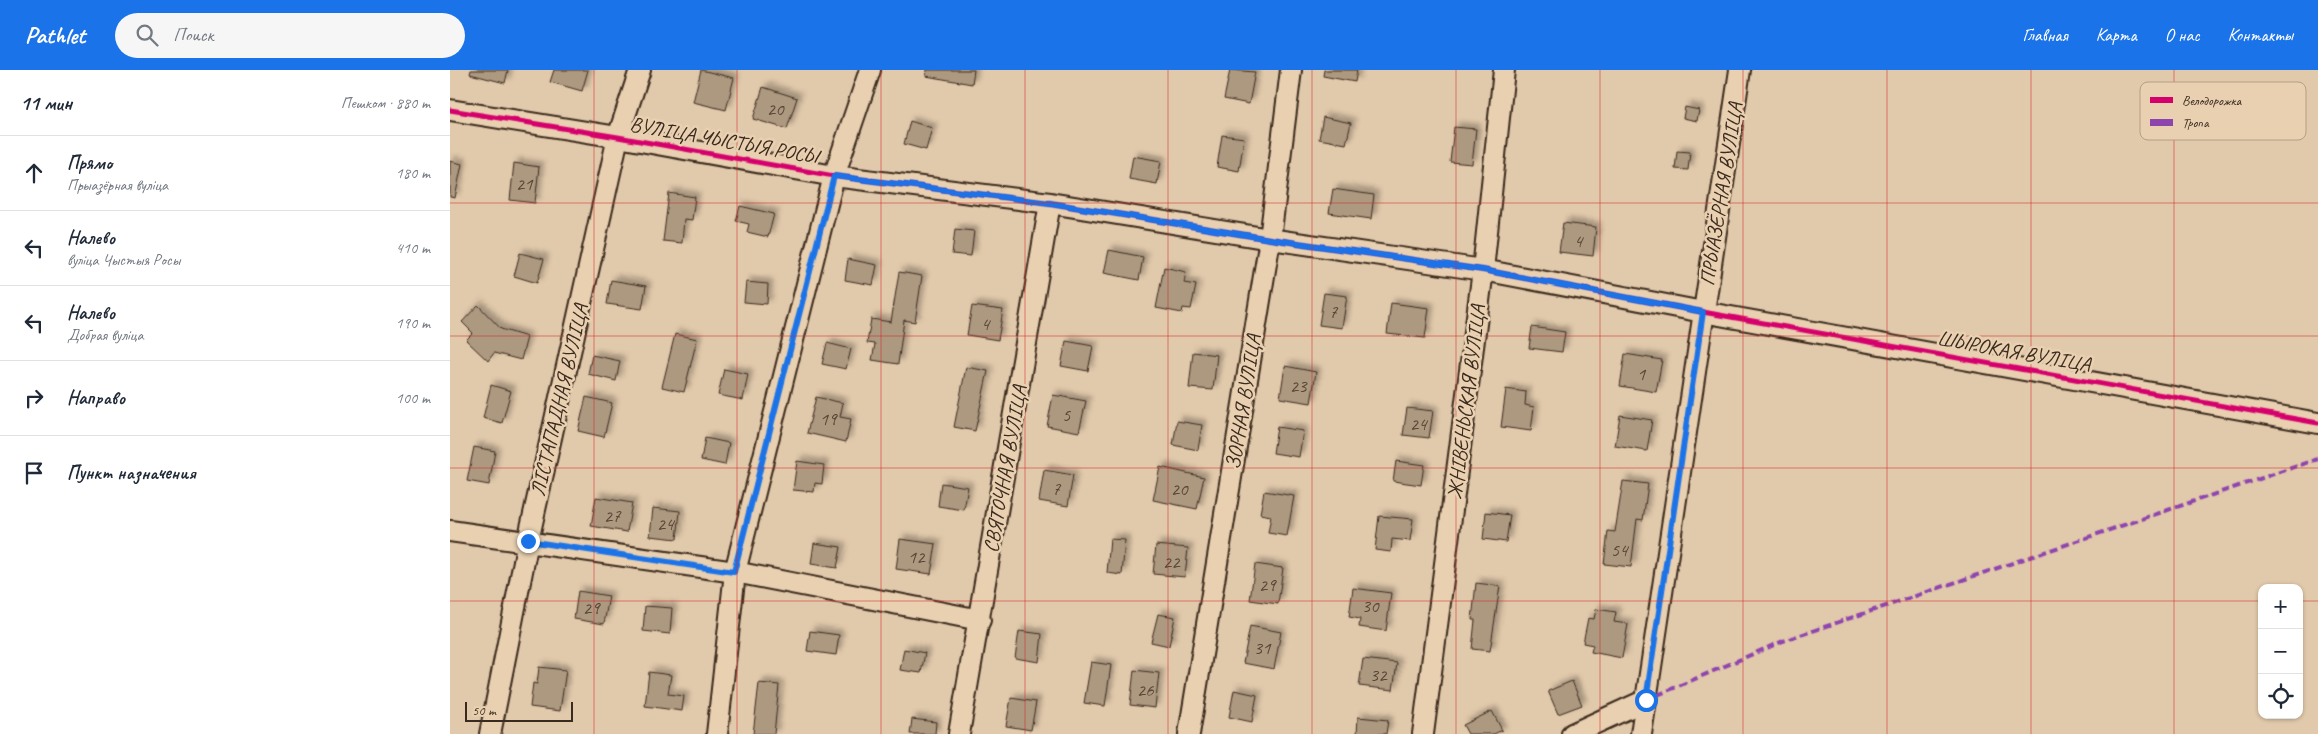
<!DOCTYPE html>
<html lang="ru">
<meta charset="utf-8">
<style>
body{margin:0;font-family:Caveat,sans-serif;background:#f6f6f7;color:#1f2937}
.controls{position:absolute;right:15px;bottom:15px;display:grid;overflow:hidden;border-radius:10px;box-shadow:0 1px 4px #0004}
.controls button{width:45px;height:45px;display:grid;place-items:center;padding:0;border:0;border-bottom:1px solid #e0e1e3;background:#fff;color:#1f2937;font:25px sans-serif}
.scale{position:absolute;left:15px;bottom:12px;width:108px;box-sizing:border-box;padding-left:5px;border:2px solid #3b2a1e;border-top:0;font-size:14px;line-height:18px;white-space:nowrap;color:#3b2a1e;-webkit-text-stroke:4px #e8d0b1;paint-order:stroke}
.stop{position:absolute;width:15px;height:15px;margin:-11px;border:4px solid #1a73e8;border-radius:50%;background:#fff}
.stop.end{background:#1a73e8;border-color:#fff;box-shadow:0 1px 5px #0008}
.list{margin:0;padding:0;list-style:none}
h2{display:flex;justify-content:space-between;align-items:center;height:65px;margin:0;padding:0 20px;font-size:21px}
h2 small{font-size:16px;font-weight:400;color:#747a83}
.list li{display:grid;grid-template-columns:32px 1fr auto;gap:15px;align-items:center;box-sizing:border-box;height:75px;padding:0 20px;border-top:1px solid #e0e1e3}
.list b{display:block;font-size:19px;white-space:nowrap}
.list p{margin:0;font-size:16px;white-space:nowrap;color:#747a83}
.list em{font-size:16px;font-style:normal;color:#747a83}
.icon{flex:none;width:28px;height:28px;fill:none;stroke:currentColor;stroke-width:2;stroke-linecap:round;stroke-linejoin:round}
.map{position:relative;flex:none;width:1868px;height:664px;overflow:hidden}
header{display:flex;align-items:center;gap:30px;box-sizing:border-box;height:70px;padding:0 25px;background:#1a73e8;color:#fff}
header strong{font-size:24px}
nav{display:flex;gap:28px;margin-inline-start:auto;font-size:18px}
.search{width:350px;height:45px;background:#f6f6f7;display:flex;align-items:center;gap:12px;box-sizing:border-box;padding:0 18px;border-radius:28px;color:#747a83;font-size:19px}
main{display:flex}
aside{flex:1;background:#fff}
.map>svg:first-child{display:block}
.building{fill:#ad9880;stroke:#3b2a1e;filter:url(#shadow)}
.lines{fill:none;stroke-linecap:round;stroke-linejoin:round}
.minor-casing{stroke:#3b2a1e;stroke-width:24}
.minor{stroke:#e8d0b1;stroke-width:20}
.quiet{stroke:#8e44ad;stroke-width:4;stroke-dasharray:8 4;stroke-linecap:butt}
.cycleway-casing{stroke:#e8d0b1;stroke-width:8}
.cycleway{stroke:#d6006c;stroke-width:5}
.route{stroke:#1a73e8;stroke-width:6}
.grid{fill:none;stroke:#d62828;stroke-width:1;stroke-opacity:0.55}
.labels{text-anchor:middle;stroke-width:5;stroke-linejoin:round;paint-order:stroke}
.number-label{font-size:19px;fill:#584636}
.street-label{font-size:21px;fill:#3b2a1e;stroke:#e8d0b1}
.key{fill:#e8d0b1;stroke:#b49e85;stroke-width:1}
.key-label{font-size:14px;fill:#3b2a1e}
</style>
<header>
<strong>Pathlet</strong>
<div class="search"><svg class="icon" aria-label="search" viewBox="0 0 24 24"><circle cx="10" cy="10" r="6"/><path d="M15 15l6 6"/></svg>Поиск</div>
<nav><a>Главная</a><a>Карта</a><a>О нас</a><a>Контакты</a></nav>
</header>
<main>
<aside>
<h2>11 мин<small>Пешком · 880 m</small></h2>
<ul class="list">
<li><svg class="icon" aria-label="ahead" viewBox="0 0 24 24"><path d="M12 20V5M6 11l6-6 6 6"/></svg><div><b>Прямо</b><p>Прыазёрная вуліца</p></div><em>180 m</em></li>
<li><svg class="icon" aria-label="left" viewBox="0 0 24 24"><path d="M17 20v-9H6M10 6l-5 5 5 5"/></svg><div><b>Налево</b><p>вуліца Чыстыя Росы</p></div><em>410 m</em></li>
<li><svg class="icon" aria-label="left" viewBox="0 0 24 24"><path d="M17 20v-9H6M10 6l-5 5 5 5"/></svg><div><b>Налево</b><p>Добрая вуліца</p></div><em>190 m</em></li>
<li><svg class="icon" aria-label="right" viewBox="0 0 24 24"><path d="M7 20v-9h11M14 6l5 5-5 5"/></svg><div><b>Направо</b></div><em>100 m</em></li>
<li><svg class="icon" aria-label="arrive" viewBox="0 0 24 24"><path d="M6 21V4h12l-3 4 3 4H6"/></svg><div><b>Пункт назначения</b></div></li>
</ul>
</aside>
<div class="map">
<svg width="1868" height="664" viewBox="0 0 1868 664">
<defs>
<filter id="shadow"><feDropShadow dx="4.5" dy="-4.5" stdDeviation="2.5" flood-color="#0004"/></filter>
</defs>
<rect width="100%" height="100%" fill="#e1c9ab"/>
<filter id="ink" filterUnits="userSpaceOnUse"><feTurbulence type="fractalNoise" baseFrequency=".02" numOctaves="2"/><feDisplacementMap in="SourceGraphic" scale="10" xChannelSelector="R" yChannelSelector="G"/><feConvolveMatrix kernelMatrix="1 2 1 2 8 2 1 2 1" color-interpolation-filters="sRGB"/></filter>
<g filter="url(#ink)">
<!-- building -->
<g class="building">
<path d="M21 0H58L55 13 20 4Z"/>
<path d="M104 0H138L132 21 100 12Z"/>
<path d="M251 0 284 8 276 40 243 32Z"/>
<path d="M477 0H524L522 14 476 6Z"/>
<path d="M780 0 805 2 799 34 774 29Z"/>
<path d="M874 0H907L905 12 873 6Z"/>
<path d="M313 17 347 28 337 59 303 49Z"/>
<path d="M1235 37 1249 40 1247 51 1233 48Z"/>
<path d="M873 47 901 53 896 74 869 69Z"/>
<path d="M460 51 482 58 476 80 454 74Z"/>
<path d="M1004 57 1026 59 1022 94 1000 92Z"/>
<path d="M772 65 794 68 789 101 767 97Z"/>
<path d="M1227 81 1240 82 1238 100 1225 99Z"/>
<path d="M683 86 711 91 707 114 679 109Z"/>
<path d="M0 91 12 94 5 128 0 127Z"/>
<path d="M64 93 89 97 85 133 60 130Z"/>
<path d="M883 119 924 125 921 149 879 143Z"/>
<path d="M219 123 245 127 242 150 234 149 232 173 213 171Z"/>
<path d="M290 136 324 144 318 167 297 162 299 154 286 151Z"/>
<path d="M1113 153 1146 157 1143 186 1109 182Z"/>
<path d="M505 159 524 161 521 186 502 184Z"/>
<path d="M659 180 693 187 689 210 654 203Z"/>
<path d="M70 183 94 189 87 213 64 206Z"/>
<path d="M398 189 427 195 423 215 395 210Z"/>
<path d="M714 197 736 202 734 213 746 215 741 239 733 238 732 243 706 238Z"/>
<path d="M449 202 472 206 465 252 454 250 448 294 422 290 425 274 417 273 421 249 441 252Z"/>
<path d="M161 210 196 216 192 239 157 234Z"/>
<path d="M296 212 318 214 317 234 294 232Z"/>
<path d="M874 223 897 226 892 258 869 255Z"/>
<path d="M941 233 979 238 975 268 937 264Z"/>
<path d="M28 235 51 259 77 267 71 290 44 283 38 291 16 270 23 263 12 252Z"/>
<path d="M522 236 553 240 548 270 517 265Z"/>
<path d="M1082 257 1115 262 1112 282 1079 278Z"/>
<path d="M225 264 247 269 234 322 212 317Z"/>
<path d="M616 271 643 276 638 301 611 296Z"/>
<path d="M377 273 401 279 396 299 372 294Z"/>
<path d="M743 282 767 285 763 320 739 318Z"/>
<path d="M1175 284 1212 290 1206 322 1170 316Z"/>
<path d="M142 285 170 291 166 311 138 304Z"/>
<path d="M835 296 866 302 861 333 830 328Z"/>
<path d="M516 297 538 301 525 361 504 357Z"/>
<path d="M274 299 298 304 293 330 268 325Z"/>
<path d="M41 315 61 321 52 353 33 348Z"/>
<path d="M1056 319 1076 322 1075 335 1084 337 1081 361 1051 357Z"/>
<path d="M603 325 636 331 629 362 597 356Z"/>
<path d="M136 327 162 333 154 367 128 361Z"/>
<path d="M366 327 393 333 390 347 401 349 396 372 357 363Z"/>
<path d="M957 338 983 341 979 368 953 365Z"/>
<path d="M1170 345 1202 350 1197 381 1165 376Z"/>
<path d="M727 351 752 355 748 380 723 375Z"/>
<path d="M827 357 853 361 849 387 823 383Z"/>
<path d="M255 368 279 373 275 395 251 390Z"/>
<path d="M24 377 45 381 39 415 17 411Z"/>
<path d="M347 391 374 395 372 414 365 413 364 422 343 420Z"/>
<path d="M946 391 974 395 971 415 943 411Z"/>
<path d="M710 397 754 407 747 439 703 430Z"/>
<path d="M594 400 623 405 618 436 589 431Z"/>
<path d="M1173 411 1198 414 1193 450 1187 449 1181 497 1154 494 1158 461 1165 462Z"/>
<path d="M491 413 518 417 514 440 488 436Z"/>
<path d="M814 421 844 426 837 466 818 463 821 446 810 444Z"/>
<path d="M146 427 182 433 177 462 141 456Z"/>
<path d="M203 438 230 441 227 469 200 466Z"/>
<path d="M1036 442 1060 445 1056 472 1033 469Z"/>
<path d="M929 446 963 449 960 471 942 469 941 482 925 480Z"/>
<path d="M450 469 486 474 481 504 446 499Z"/>
<path d="M660 469 675 470 672 505 657 503Z"/>
<path d="M364 473 391 477 387 498 361 494Z"/>
<path d="M706 475 738 478 735 507 703 504Z"/>
<path d="M805 494 833 498 828 534 800 530Z"/>
<path d="M1026 513 1050 516 1040 581 1022 579 1025 550H1022Z"/>
<path d="M903 518 941 523 936 561 909 557 910 549 899 547Z"/>
<path d="M128 521 159 526 154 554 124 549Z"/>
<path d="M195 536 222 538 220 564 193 561Z"/>
<path d="M1146 539 1166 542 1164 552 1178 554 1172 588 1141 582 1143 575 1133 573 1138 548 1144 549Z"/>
<path d="M708 544 725 547 719 576 701 572Z"/>
<path d="M800 556 831 562 824 599 793 593Z"/>
<path d="M360 561 389 565 386 585 357 581Z"/>
<path d="M569 561 592 564 589 592 565 588Z"/>
<path d="M454 579 475 583 471 603 450 600Z"/>
<path d="M913 589 947 593 943 620 909 616Z"/>
<path d="M641 592 661 595 655 636 634 633Z"/>
<path d="M89 597 116 600 110 641 80 637 83 613 87 614Z"/>
<path d="M684 600 709 603 705 638 680 635Z"/>
<path d="M199 602 221 605 218 624 234 626 232 641 195 636Z"/>
<path d="M1122 611 1132 635 1108 644 1098 621Z"/>
<path d="M309 613 329 615 324 664H303Z"/>
<path d="M784 620 807 625 802 652 779 647Z"/>
<path d="M561 628 586 632 581 660 556 656Z"/>
<path d="M1042 641 1052 660 1044 664H1018L1013 655Z"/>
<path d="M908 647 938 650 936 664H907Z"/>
<path d="M462 649 486 652 485 664H460Z"/>
</g>
<g class="lines">
<defs>
<g id="minor">
<path d="M0 40 168 67 384 106 600 133 820 169 1033 200 1253 242 1868 353"/>
<path d="M0 461 285 502 530 550"/>
<path d="M40 664 78 471 168 67 190 0"/>
<path d="M267 664 285 502 384 106 420 0"/>
<path d="M509 664 600 133"/>
<path d="M739 664 820 169 841 0"/>
<path d="M973 664 1033 200 1054 0"/>
<path d="M1122 664 1196 630"/>
<path d="M1191 664 1290 0"/>
</g>
</defs>
<!-- minor casing -->
<use href="#minor" class="minor-casing"/>
<!-- minor -->
<use href="#minor" class="minor"/>
<!-- quiet -->
<path class="quiet" d="M1196 630 1333 571 1868 389"/>
<defs>
<path id="cycleway" d="M0 40 168 67 384 106 600 133 820 169 1033 200 1253 242 1868 353"/>
</defs>
<!-- cycleway casing -->
<use href="#cycleway" class="cycleway-casing"/>
<!-- cycleway -->
<use href="#cycleway" class="cycleway"/>
</g>
</g>
<g class="lines" filter="url(#ink)">
<!-- route -->
<path class="route" d="M78 471 284 502 384 106 600 133 820 169 1033 200 1253 242 1196 630"/>
</g>
<!-- grid -->
<path class="grid" d="M144 0V664M287 0V664M431 0V664M575 0V664M718 0V664M862 0V664M1006 0V664M1150 0V664M1293 0V664M1437 0V664M1581 0V664M1724 0V664M0 133H1868M0 266H1868M0 398H1868M0 531H1812M1849 531H1868"/>
<g class="labels">
<!-- number labels -->
<g class="number-label">
<text x="325" y="45">20</text>
<text x="74" y="120">21</text>
<text x="1128" y="177">4</text>
<text x="883" y="248">7</text>
<text x="535" y="260">4</text>
<text x="1191" y="310">1</text>
<text x="848" y="322">23</text>
<text x="616" y="351">5</text>
<text x="378" y="355">19</text>
<text x="968" y="360">24</text>
<text x="606" y="425">7</text>
<text x="729" y="425">20</text>
<text x="162" y="452">27</text>
<text x="215" y="460">24</text>
<text x="1169" y="486">54</text>
<text x="466" y="493">12</text>
<text x="721" y="498">22</text>
<text x="817" y="521">29</text>
<text x="920" y="542">30</text>
<text x="141" y="544">29</text>
<text x="812" y="584">31</text>
<text x="928" y="611">32</text>
<text x="695" y="626">26</text>
</g>
<!-- street labels -->
<g class="street-label">
<text transform="translate(274 70) rotate(10)" y="7">ВУЛІЦА ЧЫСТЫЯ РОСЫ</text>
<text transform="translate(1271 124) rotate(-81)" y="7">ПРЫАЗЁРНАЯ ВУЛІЦА</text>
<text transform="translate(1564 281) rotate(10)" y="7">ШЫРОКАЯ ВУЛІЦА</text>
<text transform="translate(109 330) rotate(-77)" y="7">ЛІСТАПАДНАЯ ВУЛІЦА</text>
<text transform="translate(793 332) rotate(-81)" y="7">ЗОРНАЯ ВУЛІЦА</text>
<text transform="translate(1016 332) rotate(-83)" y="7">ЖНІВЕНЬСКАЯ ВУЛІЦА</text>
<text transform="translate(555 399) rotate(-80)" y="7">СВЯТОЧНАЯ ВУЛІЦА</text>
</g>
</g>
<!-- legend -->
<rect x="1690" y="12" width="166" height="58" rx="8" class="key"/>
<rect x="1700" y="27" width="23" height="6" fill="#d6006c"/>
<rect x="1700" y="49" width="23" height="7" fill="#8e44ad"/>
<g class="key-label">
<text x="1732" y="35">Велодорожка</text>
<text x="1732" y="57">Тропа</text>
</g>
</svg>
<div class="controls">
<button>+</button>
<button>−</button>
<button><svg class="icon" aria-label="locate" viewBox="0 0 24 24"><circle cx="12" cy="12" r="6"/><path d="M12 2v4M12 18v4M2 12h4M18 12h4"/></svg></button>
</div>
<div class="scale">50 m</div>
<div class="stop" style="left:1196px;top:630px"></div>
<div class="stop end" style="left:78px;top:471px"></div>
</div>
</main>
